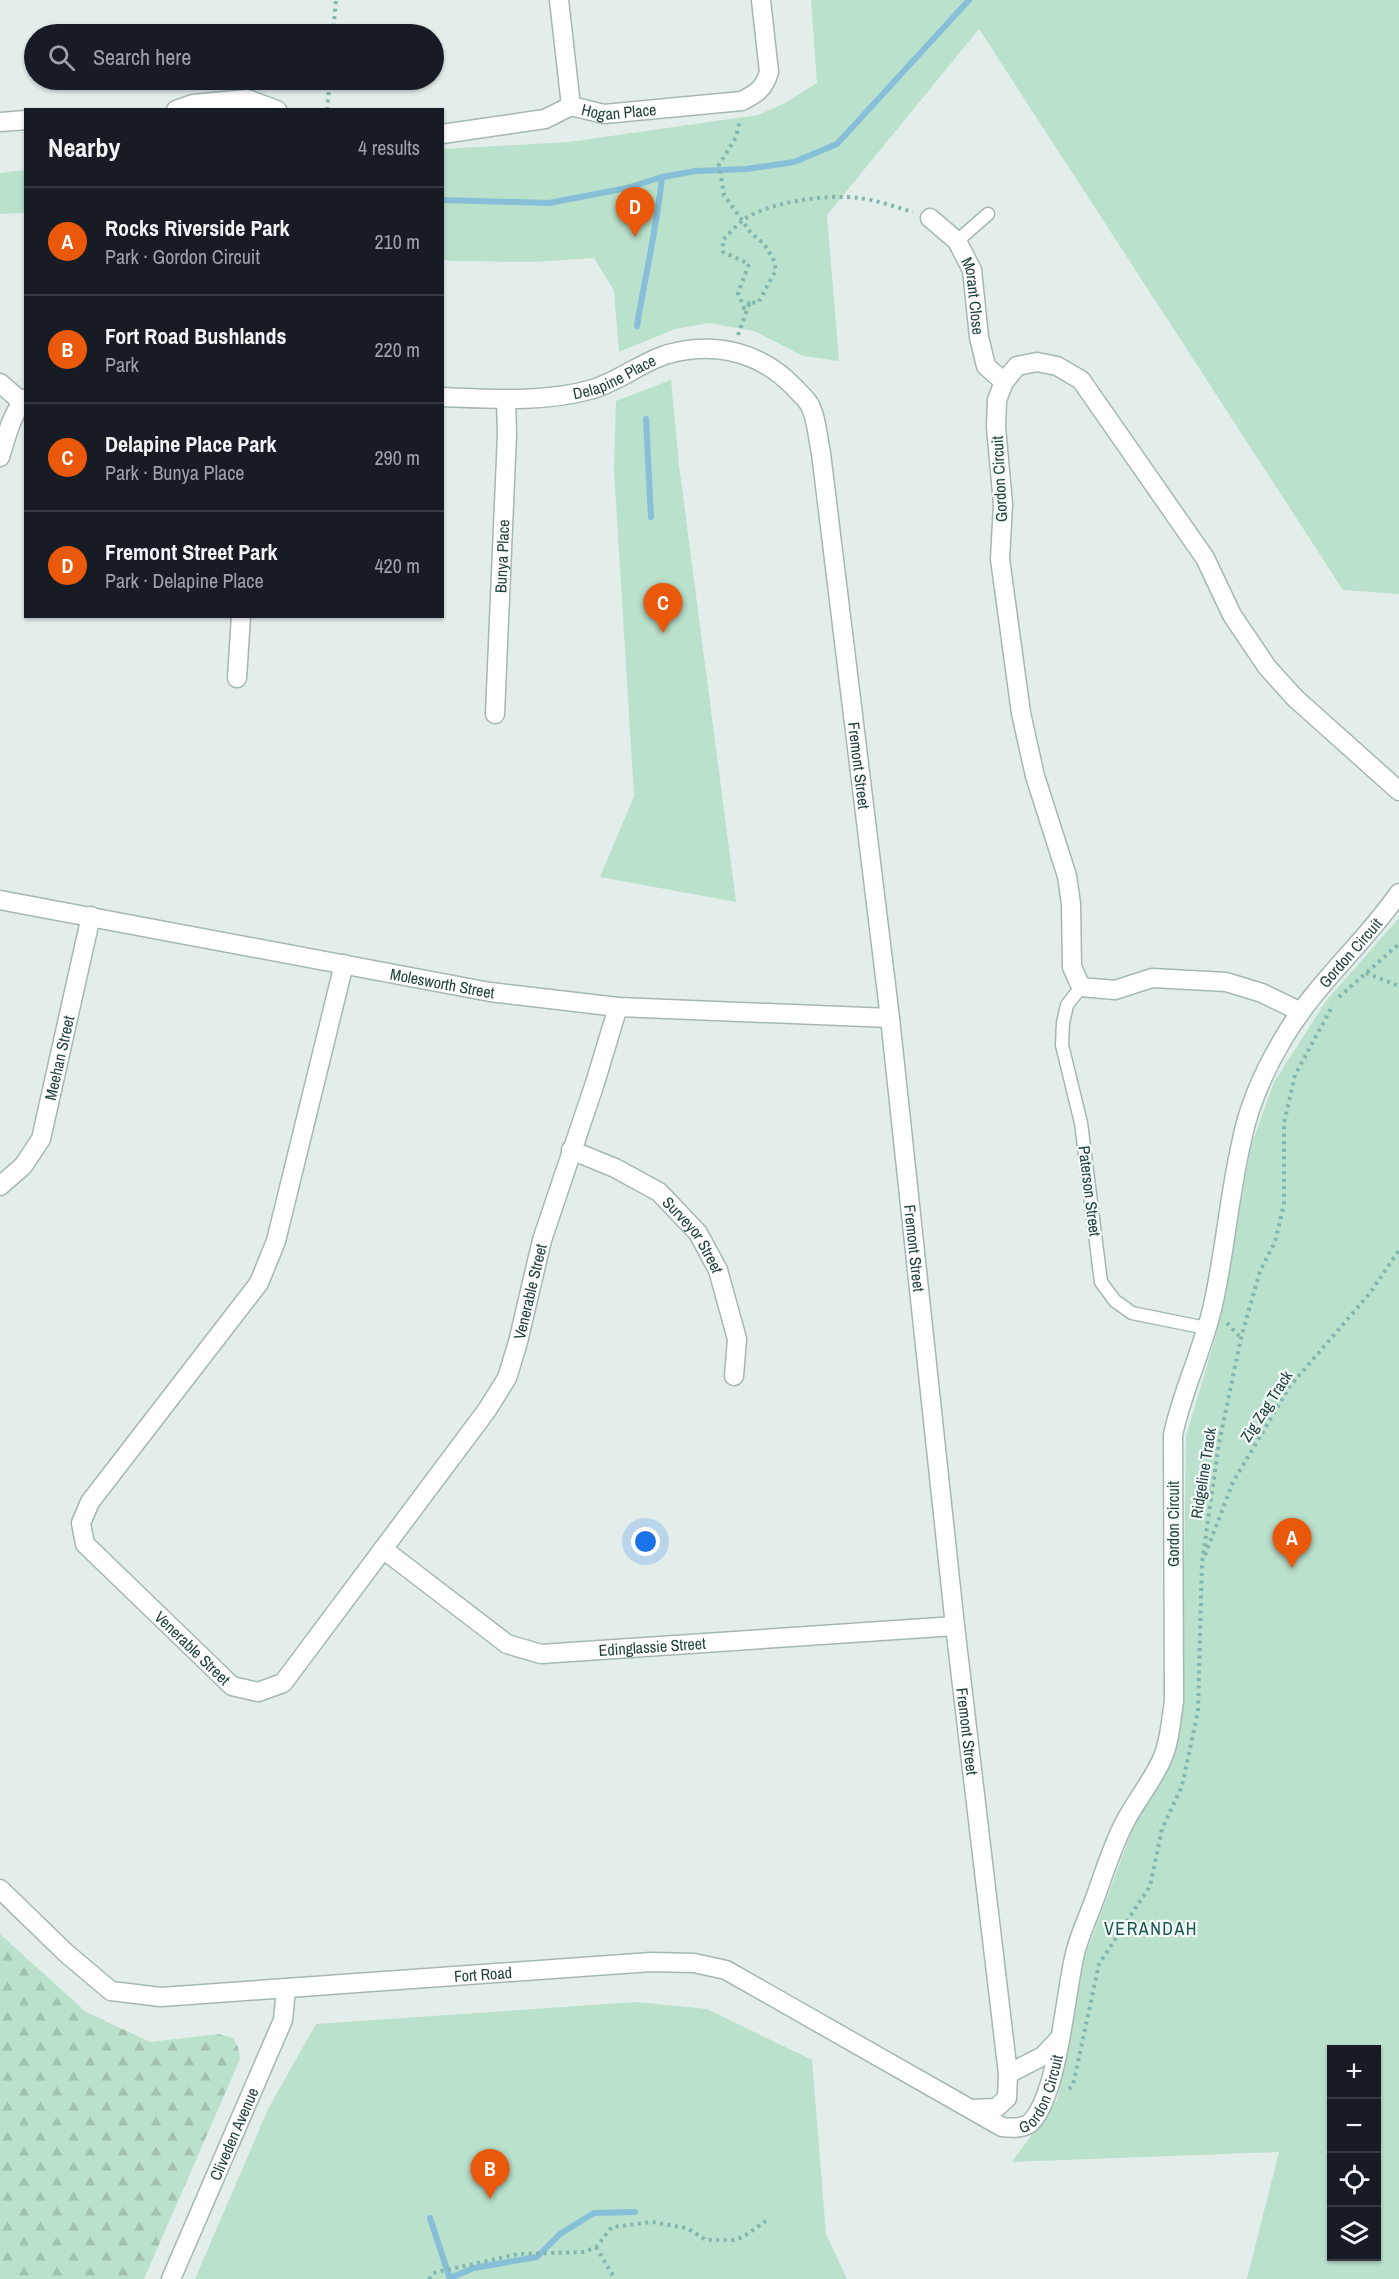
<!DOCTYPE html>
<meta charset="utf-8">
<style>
body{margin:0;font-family:"Archivo Narrow",sans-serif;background:#242831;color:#f1f3f6}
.controls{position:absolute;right:18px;bottom:18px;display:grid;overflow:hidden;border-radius:0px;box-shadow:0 2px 4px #0004}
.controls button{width:54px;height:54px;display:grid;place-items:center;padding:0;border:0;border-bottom:2px solid #363941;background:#171b24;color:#f1f3f6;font:30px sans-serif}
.you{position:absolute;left:646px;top:1542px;width:21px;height:21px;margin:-15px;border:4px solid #fff;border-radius:50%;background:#1a73e8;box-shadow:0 0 0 9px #1a73e833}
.badge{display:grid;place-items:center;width:39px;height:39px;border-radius:50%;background:#ea580c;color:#fff;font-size:20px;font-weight:700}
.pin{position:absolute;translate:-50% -50px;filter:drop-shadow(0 2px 3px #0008)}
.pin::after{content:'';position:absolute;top:32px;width:21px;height:18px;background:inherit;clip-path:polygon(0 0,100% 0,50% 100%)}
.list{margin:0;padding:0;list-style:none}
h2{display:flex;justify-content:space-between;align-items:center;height:78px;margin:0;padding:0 24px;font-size:26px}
h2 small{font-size:20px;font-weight:400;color:#9ea1a6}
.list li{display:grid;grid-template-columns:39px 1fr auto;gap:18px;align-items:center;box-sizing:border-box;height:108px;padding:0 24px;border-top:2px solid #363941}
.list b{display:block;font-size:22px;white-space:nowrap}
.list p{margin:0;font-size:20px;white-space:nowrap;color:#9ea1a6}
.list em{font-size:20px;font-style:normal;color:#9ea1a6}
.icon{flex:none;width:33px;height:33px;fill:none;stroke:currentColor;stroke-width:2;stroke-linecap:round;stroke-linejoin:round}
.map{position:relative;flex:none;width:1399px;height:2279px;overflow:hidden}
.search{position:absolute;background:#171b24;box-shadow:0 2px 4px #0004;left:24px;top:24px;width:420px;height:66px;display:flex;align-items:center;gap:15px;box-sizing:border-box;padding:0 21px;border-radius:33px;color:#9ea1a6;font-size:22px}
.panel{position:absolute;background:#171b24;box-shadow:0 2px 4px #0004;left:24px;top:108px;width:420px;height:510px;border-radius:0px}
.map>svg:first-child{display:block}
.forest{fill:url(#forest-firs)}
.green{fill:#bae1cb;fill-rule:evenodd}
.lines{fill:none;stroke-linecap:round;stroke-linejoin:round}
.stream{stroke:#87bed8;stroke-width:6}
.lane-casing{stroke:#a5b7b4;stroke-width:15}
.street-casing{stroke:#a5b7b4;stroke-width:21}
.path{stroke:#81b5ad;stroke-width:4;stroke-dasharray:3 4.5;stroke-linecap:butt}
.lane{stroke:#fff;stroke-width:12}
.street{stroke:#fff;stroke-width:18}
.labels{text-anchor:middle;stroke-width:4.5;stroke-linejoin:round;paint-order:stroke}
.street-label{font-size:16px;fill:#21423e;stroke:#f4faf8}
.neighbourhood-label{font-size:18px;letter-spacing:1.5px;fill:#1b5651;stroke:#f4faf8}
</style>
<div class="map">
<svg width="1399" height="2279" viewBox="0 0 1399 2279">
<defs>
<pattern id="forest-firs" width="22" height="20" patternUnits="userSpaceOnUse" patternTransform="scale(1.5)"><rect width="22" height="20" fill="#bae1cb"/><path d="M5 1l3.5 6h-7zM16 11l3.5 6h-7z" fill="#a0c2af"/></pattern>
</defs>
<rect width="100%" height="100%" fill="#e3eeeb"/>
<!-- forest -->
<path class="forest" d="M0 1934 86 2012 150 2042 219 2034 233 2038 238 2047 240 2059 144 2279H0Z"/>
<!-- green -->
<g class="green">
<path d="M811 0H1399V594L1343 590 979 29 827 215 839 361 803 356 754 331 709 323 675 329 619 352 614 291 594 258 534 262 449 261 443 259V149L569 142 758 115 785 103 817 83Z"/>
<path d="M25 170V213L0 214V173Z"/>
<path d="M671 380 679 465 736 902 600 877 634 796 614 470 616 401Z"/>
<path d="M1399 918V2279H1247L1279 2152 1012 2162 1057 2100 1070 2040 1075 1995 1084 1959 1137 1817 1156 1791 1171 1758 1182 1701 1186 1436 1217 1332 1251 1146 1274 1082 1326 1001ZM1332 2050H1376V2256H1332Z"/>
<path d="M636 2002 707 2009 812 2060 826 2234 847 2279H195L268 2109 316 2024Z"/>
</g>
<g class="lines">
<!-- stream -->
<g class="stream">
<path d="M442 200 549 203 627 188 662 177 696 171 746 169 794 162 837 144 969 0"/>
<path d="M637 326C645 276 657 227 662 177"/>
<path d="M646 419 651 517"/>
<path d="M430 2218 450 2279"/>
<path d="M450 2278 474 2268 537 2257 560 2234 594 2213 635 2212"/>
</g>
<defs>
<g id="lane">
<path d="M957 241 988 214"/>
<path d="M1081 987 1067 1005 1063 1023 1062 1045 1081 1123 1101 1282 1115 1301 1132 1313 1206 1328"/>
</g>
<g id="street">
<path d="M559 0 571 106"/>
<path d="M176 110 193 104 247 99 277 110"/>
<path d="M0 122 26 120"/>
<path id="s1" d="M442 134 545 119 571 106 604 114 742 101C757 93 764 89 769 72L761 0"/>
<path id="s2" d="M930 218 957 241 972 270 979 337 986 366 1004 382"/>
<path d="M0 383 22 402"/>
<path id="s3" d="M442 397C492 399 544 403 593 389 619 381 642 362 668 354 715 341 760 352 794 387 799 393 806 398 809 404 816 414 818 440 821 453L890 1018 955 1626 1008 2074 1007 2098 996 2108 971 2109"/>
<path d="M0 457C6 438 12 412 26 398"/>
<path d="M237 678 241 616"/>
<path id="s4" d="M495 714 507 434 506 400"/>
<path id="s5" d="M0 900 490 992 618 1007 890 1018"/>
<path id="s6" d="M344 964 276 1241 259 1283 90 1502 81 1523 85 1544 232 1686 258 1692 283 1683 487 1410 507 1378 518 1342 542 1240 595 1083 618 1007"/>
<path d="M1301 1012 1262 993 1226 982 1152 978 1115 990 1081 987 1072 967 1071 904 1067 876 1035 776 1021 713 1000 559 1003 504 996 427 997 400 1004 382 1017 366 1037 362 1057 366 1081 380 1205 558 1232 615 1267 667 1295 698 1399 791"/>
<path id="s7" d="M571 1150 615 1168 659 1192 698 1233 718 1270 737 1339 734 1376"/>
<path id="s8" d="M0 1186 23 1166 41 1139 91 916"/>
<path id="s9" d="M383 1549 507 1644 541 1654 955 1626"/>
<path id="s10" d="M0 1889 66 1953 111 1991 161 1997 651 1962 694 1963 726 1970 1002 2127C1012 2128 1025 2129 1032 2121 1058 2092 1065 1998 1074 1958 1078 1938 1088 1918 1095 1898 1105 1871 1113 1843 1127 1818 1138 1798 1153 1780 1162 1759 1170 1742 1171 1720 1174 1701L1173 1435C1182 1391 1203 1350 1213 1305 1225 1252 1229 1197 1241 1144 1248 1107 1264 1071 1283 1039 1315 984 1363 945 1399 893"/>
<path d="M1008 2074 1043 2056 1060 2038"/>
<path id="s11" d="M171 2279 283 2020 286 1989"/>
</g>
</defs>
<!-- lane casing -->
<use href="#lane" class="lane-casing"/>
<!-- street casing -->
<use href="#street" class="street-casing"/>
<!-- path -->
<g class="path">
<path d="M333 34 336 0"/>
<path d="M327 110 330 80"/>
<path d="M750 302 744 308 738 293 749 264 723 252V240C730 233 738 223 746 218 774 201 827 194 859 198 877 200 895 207 913 212"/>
<path d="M738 335 750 302 758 303 776 270 773 258 764 244 751 233 724 195 719 165 736 137 740 120"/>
<path d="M1366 973 1399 986"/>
<path d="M1339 997 1399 944"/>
<path d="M1227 1323 1240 1337"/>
<path d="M1205 1555 1233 1482 1290 1386 1370 1293 1399 1250"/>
<path d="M1069 2089 1073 2085 1099 1964 1150 1886 1162 1829 1182 1786 1198 1711 1202 1563 1219 1443 1241 1338 1260 1271 1275 1242 1284 1204V1123L1295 1075 1333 1005"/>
<path d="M596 2247 615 2279"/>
<path d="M429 2279 433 2273 518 2254 584 2252 596 2247 612 2227 652 2222 687 2228 706 2240H734L743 2237 766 2221"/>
</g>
<!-- lane -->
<use href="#lane" class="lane"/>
<!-- street -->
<use href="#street" class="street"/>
</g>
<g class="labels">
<!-- street labels -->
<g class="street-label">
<text dy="6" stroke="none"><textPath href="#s1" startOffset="182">Hogan Place</textPath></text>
<text dy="6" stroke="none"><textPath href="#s2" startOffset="94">Morant Close</textPath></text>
<text dy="6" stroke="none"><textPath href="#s3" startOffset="176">Delapine Place</textPath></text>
<text transform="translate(999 479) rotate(-93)" y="6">Gordon Circuit</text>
<text dy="6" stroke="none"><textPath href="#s4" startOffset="158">Bunya Place</textPath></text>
<text dy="6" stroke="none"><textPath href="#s3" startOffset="760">Fremont Street</textPath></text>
<text dy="6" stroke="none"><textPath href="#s10" startOffset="2354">Gordon Circuit</textPath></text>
<text dy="6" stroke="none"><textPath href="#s5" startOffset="450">Molesworth Street</textPath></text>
<text dy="6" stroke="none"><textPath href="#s8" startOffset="146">Meehan Street</textPath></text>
<text transform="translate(1090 1191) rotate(83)" y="6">Paterson Street</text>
<text dy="6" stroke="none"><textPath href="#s7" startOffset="153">Surveyor Street</textPath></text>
<text dy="6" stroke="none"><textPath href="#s3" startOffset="1246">Fremont Street</textPath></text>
<text dy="6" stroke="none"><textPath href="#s6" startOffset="1377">Venerable Street</textPath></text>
<text transform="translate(1266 1406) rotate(-57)" y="6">Zig Zag Track</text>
<text transform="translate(1203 1473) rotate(-81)" y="6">Ridgeline Track</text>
<text transform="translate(1173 1524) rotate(-90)" y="6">Gordon Circuit</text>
<text dy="6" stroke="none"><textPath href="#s9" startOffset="303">Edinglassie Street</textPath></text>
<text dy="6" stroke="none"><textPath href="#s6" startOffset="801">Venerable Street</textPath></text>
<text dy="6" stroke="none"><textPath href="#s3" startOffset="1732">Fremont Street</textPath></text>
<text dy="6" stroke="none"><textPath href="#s10" startOffset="524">Fort Road</textPath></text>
<text dy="6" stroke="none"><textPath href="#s10" startOffset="1146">Gordon Circuit</textPath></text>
<text dy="6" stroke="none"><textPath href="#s11" startOffset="158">Cliveden Avenue</textPath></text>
</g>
<!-- neighbourhood labels -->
<g class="neighbourhood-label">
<text x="1151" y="1935">VERANDAH</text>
</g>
</g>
</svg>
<div class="controls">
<button>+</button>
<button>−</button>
<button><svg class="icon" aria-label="locate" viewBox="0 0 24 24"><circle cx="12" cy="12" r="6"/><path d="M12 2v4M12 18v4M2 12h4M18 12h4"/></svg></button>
<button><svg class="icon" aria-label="layers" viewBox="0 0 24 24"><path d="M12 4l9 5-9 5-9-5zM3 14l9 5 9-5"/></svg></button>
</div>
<div class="you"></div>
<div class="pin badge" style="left:1292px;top:1568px">A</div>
<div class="pin badge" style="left:490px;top:2199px">B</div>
<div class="pin badge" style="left:663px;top:633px">C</div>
<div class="pin badge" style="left:635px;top:237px">D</div>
<div class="search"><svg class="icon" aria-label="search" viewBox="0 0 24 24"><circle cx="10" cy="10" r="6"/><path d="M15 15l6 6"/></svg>Search here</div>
<section class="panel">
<h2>Nearby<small>4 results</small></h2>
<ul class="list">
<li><span class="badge">A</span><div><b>Rocks Riverside Park</b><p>Park · Gordon Circuit</p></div><em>210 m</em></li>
<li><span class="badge">B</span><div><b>Fort Road Bushlands</b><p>Park</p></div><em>220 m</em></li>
<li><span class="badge">C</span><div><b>Delapine Place Park</b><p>Park · Bunya Place</p></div><em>290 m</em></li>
<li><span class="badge">D</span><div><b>Fremont Street Park</b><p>Park · Delapine Place</p></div><em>420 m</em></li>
</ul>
</section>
</div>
